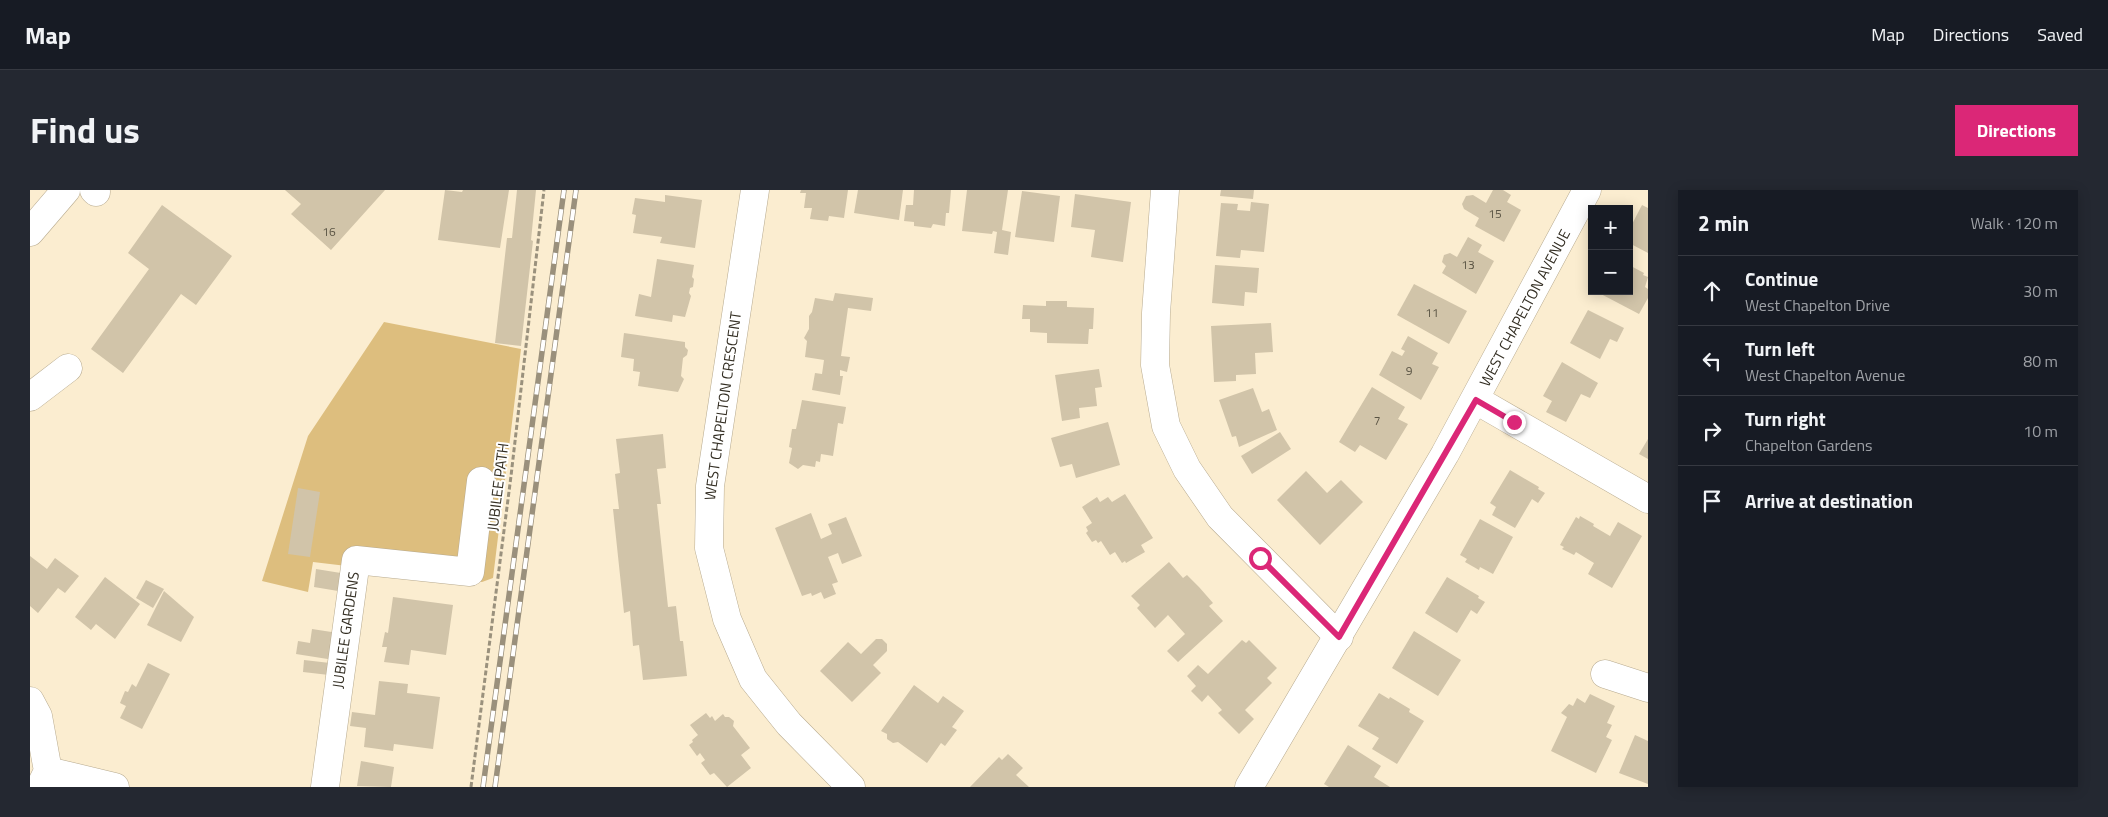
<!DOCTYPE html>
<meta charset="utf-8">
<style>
body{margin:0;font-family:"Titillium Web",sans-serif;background:#242831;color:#f1f3f6}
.controls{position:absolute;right:15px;top:15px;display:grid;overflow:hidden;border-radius:0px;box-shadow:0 2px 12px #0003}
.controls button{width:45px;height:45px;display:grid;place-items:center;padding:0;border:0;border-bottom:1px solid #363941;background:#171b24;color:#f1f3f6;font:25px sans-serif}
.stop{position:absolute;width:15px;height:15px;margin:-11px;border:4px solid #db2777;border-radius:50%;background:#fff}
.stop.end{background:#db2777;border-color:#fff;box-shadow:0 1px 5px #0008}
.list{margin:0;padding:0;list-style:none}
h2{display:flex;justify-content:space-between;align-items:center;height:65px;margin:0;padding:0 20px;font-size:21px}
h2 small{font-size:16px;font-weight:400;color:#9ea1a6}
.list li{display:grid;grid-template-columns:32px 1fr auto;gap:15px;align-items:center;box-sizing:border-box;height:70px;padding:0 20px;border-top:1px solid #363941}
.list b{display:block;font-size:19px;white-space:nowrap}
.list p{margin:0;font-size:16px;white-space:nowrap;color:#9ea1a6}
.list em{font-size:16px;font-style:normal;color:#9ea1a6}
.icon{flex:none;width:28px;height:28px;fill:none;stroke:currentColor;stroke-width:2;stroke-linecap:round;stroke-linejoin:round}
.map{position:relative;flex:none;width:1618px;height:597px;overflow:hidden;border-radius:0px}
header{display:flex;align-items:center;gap:30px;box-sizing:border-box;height:70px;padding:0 25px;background:#171b24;border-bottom:1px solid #363941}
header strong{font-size:24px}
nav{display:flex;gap:28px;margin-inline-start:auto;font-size:18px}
.intro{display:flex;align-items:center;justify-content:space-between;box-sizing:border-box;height:120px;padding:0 30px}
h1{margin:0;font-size:35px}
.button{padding:12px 22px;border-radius:0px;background:#db2777;color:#fff;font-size:18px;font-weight:700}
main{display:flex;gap:30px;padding:0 30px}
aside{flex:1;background:#171b24;border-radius:0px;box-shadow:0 2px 12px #0003}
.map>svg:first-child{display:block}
.pitch{fill:#ddbe7e}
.building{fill:#d1c4a9}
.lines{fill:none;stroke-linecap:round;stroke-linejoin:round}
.minor-casing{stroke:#b7aa8f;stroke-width:29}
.major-casing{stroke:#b7aa8f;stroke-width:29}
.path{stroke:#9a917d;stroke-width:3;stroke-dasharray:5 2.5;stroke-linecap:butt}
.minor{stroke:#fff;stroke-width:28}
.major{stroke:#fff;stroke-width:28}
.rail-casing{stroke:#9a907c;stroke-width:5.5}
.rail{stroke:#fff;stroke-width:4;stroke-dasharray:11;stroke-linecap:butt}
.route{stroke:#db2777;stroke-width:6}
.labels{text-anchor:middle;stroke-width:4;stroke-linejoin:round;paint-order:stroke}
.number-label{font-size:12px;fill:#5a5444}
.street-label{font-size:15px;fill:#332e23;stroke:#fff}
</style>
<header>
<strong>Map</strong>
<nav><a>Map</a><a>Directions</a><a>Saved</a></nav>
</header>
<div class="intro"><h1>Find us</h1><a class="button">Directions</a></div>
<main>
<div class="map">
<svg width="1618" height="597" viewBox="0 0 1618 597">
<rect width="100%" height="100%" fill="#fbedd0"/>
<!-- pitch -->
<path class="pitch" d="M354 132 491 159 463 388 452 392 283 372 278 402 232 391 278 246Z"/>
<!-- building -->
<g class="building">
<path d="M255 0H355L301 60 261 24 271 14Z"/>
<path d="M415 0 432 2 433 0H479L470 58 408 50Z"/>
<path d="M487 0H506L501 50 503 51 491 156 465 153 477 48H482Z"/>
<path d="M771 0H818L814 28 799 26 798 31 780 29 782 18H774L776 3H770Z"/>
<path d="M828 0H873L869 30 824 23Z"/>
<path d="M884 0H921L919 23H916L915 36 903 34 901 38 884 36V32L874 31 876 15H883Z"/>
<path d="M937 0H978L972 40 981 42 978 65 964 63 967 42 963 41 962 44 932 41Z"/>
<path d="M1191 0H1224L1223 9 1190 6Z"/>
<path d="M1463 0H1473L1481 5 1477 12 1491 20 1474 52 1445 36 1449 28 1434 19 1432 14 1436 6 1443 5 1456 13Z"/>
<path d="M992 1 1030 6 1024 52 985 47Z"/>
<path d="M1045 4 1101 12 1093 72 1061 67 1065 40 1041 37Z"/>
<path d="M635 5 672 10 665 58 630 53 632 47 603 43 606 25 602 24 605 8 635 12Z"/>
<path d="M1221 12 1239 14 1234 62 1211 60 1210 68 1186 66 1191 13 1208 14 1207 20 1220 21Z"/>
<path d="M132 15 202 66 166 115 151 104 93 183 61 159 119 79 98 63Z"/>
<path d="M1612 15 1618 18V63L1599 53V40Z"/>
<path d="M1438 47 1452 55 1448 62 1464 71 1446 104 1412 83 1416 76 1412 72 1414 65 1420 63 1427 67Z"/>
<path d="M627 69 664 75 662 87 664 89 663 97 660 98 659 103 661 106 655 127 643 125 642 132 605 126 609 104 621 107Z"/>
<path d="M1185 75 1229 78 1227 103 1215 102 1214 116 1182 113Z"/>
<path d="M1599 75 1614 83 1613 85 1618 87 1615 97 1618 99V108L1609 124 1569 103 1599 101Z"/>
<path d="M1384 94 1437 121 1419 154 1367 125Z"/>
<path d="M805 103 843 108 841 121 818 118 811 166 820 167 817 182 810 180V186H813L810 205 782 200 785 183 792 184 794 170 775 167 777 151 774 148 779 139V126L782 122 785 108 803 111Z"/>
<path d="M1016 111H1037V117L1064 118 1063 139H1059L1058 154 1017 153V143L1000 142V129H992L993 115 1016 116Z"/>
<path d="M1558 120 1594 138 1587 152 1580 149 1570 169 1540 153Z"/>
<path d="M1241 133 1243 162 1225 163 1226 184 1206 185V191L1184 192 1181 136Z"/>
<path d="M594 143 655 152V157L658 160 657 165 653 168 651 186 654 189 648 202 608 196 610 182 603 181 604 169 591 167Z"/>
<path d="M1378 146 1408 163 1402 174 1409 177 1391 210 1349 185 1362 161 1372 166 1375 161 1371 159Z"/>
<path d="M1532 172 1568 193 1560 208 1551 204 1536 232 1516 222 1522 211 1513 206Z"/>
<path d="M1069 179 1072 197 1065 198 1067 216 1049 218 1050 228 1032 231 1025 185Z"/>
<path d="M1342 197 1375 217 1368 229 1378 234 1356 270 1330 255 1325 262 1309 252Z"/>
<path d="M1223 198 1232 222 1239 219 1247 240 1209 257 1206 246 1202 247 1189 210Z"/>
<path d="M772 210 816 217 813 234 808 233 803 266 791 264 790 272 786 271 785 277 773 275 768 279 759 273 762 258 759 257 762 239H766Z"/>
<path d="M1078 232 1090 275 1046 288 1042 274 1030 277 1021 248Z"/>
<path d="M1250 242 1261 259 1222 284 1211 266Z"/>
<path d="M633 244 636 278 627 279 631 314H627L638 417 646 416 650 451H653L657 486 613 490 609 455 603 456 600 421 594 423 583 319H589L585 284 590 283 586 249Z"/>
<path d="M1618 249V269L1609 264Z"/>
<path d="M1480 280 1509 297 1508 299 1515 303 1508 313 1502 309 1485 338 1462 325 1466 317 1460 313Z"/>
<path d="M1276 281 1297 303 1311 290 1333 312 1290 355 1247 310Z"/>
<path d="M268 298 290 302 280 367 258 364Z"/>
<path d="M1095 304 1123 348 1111 355 1115 362 1096 373 1095 371 1092 373 1085 362 1080 365 1071 351 1068 353 1066 350 1062 352 1056 343 1058 341 1056 337 1062 333 1052 317 1067 307 1070 312 1078 307 1082 312Z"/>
<path d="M781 323 791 349 802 344 798 334 816 327 832 366 812 374 808 363 798 367 808 392 802 394 806 404 794 409 791 402 782 406 781 403 772 406 745 338Z"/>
<path d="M1550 326 1564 334 1563 336 1580 346 1588 332 1612 346 1582 398 1558 384 1564 373 1546 362 1544 365 1532 359 1534 357 1530 355 1546 327 1549 329Z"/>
<path d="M1450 329 1483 347 1463 384 1450 377 1449 380 1435 372 1437 369 1430 365Z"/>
<path d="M0 366 17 379 25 368 49 386 35 403 28 398 8 423 0 416Z"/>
<path d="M1139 372 1153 388 1157 385 1169 397 1183 413 1179 416 1193 431 1148 472 1137 461 1155 444 1138 425 1125 438 1107 418 1110 415 1101 406Z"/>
<path d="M286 379 317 384 314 402 284 397Z"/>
<path d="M75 387 110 414 85 449 66 434 61 440 45 427Z"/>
<path d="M1417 387 1449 406 1448 408 1455 412 1447 424 1441 420 1427 443 1395 423Z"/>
<path d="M116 390 134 399 123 418 106 408Z"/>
<path d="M134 401 164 427 151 452 117 435Z"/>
<path d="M363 407 423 415 416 465 381 460 379 475 354 472 357 457H352L355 442 358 443Z"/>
<path d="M282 439 308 443 304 470 266 464 268 451 280 453Z"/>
<path d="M1384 441 1431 470 1408 506 1362 478Z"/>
<path d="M846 449H852L857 454V461L843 475 851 483 822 512 790 481 818 452 831 464Z"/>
<path d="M1212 450 1216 453 1219 450 1247 478 1237 488 1242 493 1215 520 1224 529 1209 544 1188 523 1192 520 1178 505 1172 512 1161 501 1166 496 1157 486 1168 475 1178 484Z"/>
<path d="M274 470 300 473 299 485 273 482Z"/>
<path d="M118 473 140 484 112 539 90 528 96 516 90 513 95 501 98 502 102 494 106 497Z"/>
<path d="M349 491 378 494 377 503 410 507 403 559 364 554 363 561 334 557 336 538 320 536 322 522 345 525Z"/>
<path d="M884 495 908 513 913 506 934 521 922 537 927 540 915 556 911 553 897 573 868 552 863 553 857 549V544L851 541Z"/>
<path d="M1349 503 1359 509 1360 507 1380 519 1379 522 1394 531 1367 574 1342 559 1349 548 1328 536Z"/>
<path d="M1560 504 1585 516 1577 533 1582 535 1576 547 1582 550 1566 583 1521 561 1537 527 1531 523 1539 514 1543 516 1547 508 1555 513Z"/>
<path d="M676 523 680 528 682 526 685 531 693 524 695 527H699L704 531 703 536 720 558 711 565 721 578 697 597 684 583 680 585 671 573 675 570 670 563 667 566 659 555 663 552 662 550 668 545 660 535Z"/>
<path d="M1605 545 1618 551V594L1589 583Z"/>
<path d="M1318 555 1351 576 1344 587 1360 597H1299L1294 594Z"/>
<path d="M978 564 993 578 986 585 999 597H940L969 567 972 570Z"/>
<path d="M331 571 364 577 361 597 327 596Z"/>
</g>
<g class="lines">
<defs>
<g id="minor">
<path d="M64 0 66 2"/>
<path d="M725 0 680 296 679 358 697 429 723 489 759 534 821 597"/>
<path d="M1135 0 1126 123 1125 175 1136 236 1157 279 1190 327 1309 447"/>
<path d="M0 207 38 178"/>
<path d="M1446 210 1618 309"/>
<path d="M1575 484 1618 498"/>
<path d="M0 511 8 526 18 581 10 597"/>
<path d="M18 581 85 597"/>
<path d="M295 597 326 370 440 382 451 291"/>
<path d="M1219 597 1415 264 1557 0"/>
</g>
<path id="major" d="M0 42 36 0"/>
</defs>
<!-- minor casing -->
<use href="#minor" class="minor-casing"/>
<!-- major casing -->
<use href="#major" class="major-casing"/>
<!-- path -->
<path class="path" d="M441 597 481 286 514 0"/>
<!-- minor -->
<use href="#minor" class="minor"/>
<!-- major -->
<use href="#major" class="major"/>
<defs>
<g id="rail">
<path d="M453 597 534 0"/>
<path d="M465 597 546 0"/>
</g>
</defs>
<!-- rail casing -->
<use href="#rail" class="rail-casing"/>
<!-- rail -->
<use href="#rail" class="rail"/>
</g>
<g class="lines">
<!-- route -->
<path class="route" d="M1230 368 1309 447 1446 210 1484 232"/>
</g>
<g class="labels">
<!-- number labels -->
<g class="number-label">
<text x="1465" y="28">15</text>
<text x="299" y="46">16</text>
<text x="1438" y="79">13</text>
<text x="1402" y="127">11</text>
<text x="1379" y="185">9</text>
<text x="1347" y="235">7</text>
</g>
<!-- street labels -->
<g class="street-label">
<text transform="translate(1495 118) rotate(-62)" y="5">WEST CHAPELTON AVENUE</text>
<text transform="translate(693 216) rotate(-82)" y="5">WEST CHAPELTON CRESCENT</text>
<text transform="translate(468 297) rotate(-83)" y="5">JUBILEE PATH</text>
<text transform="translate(316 440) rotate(-82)" y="5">JUBILEE GARDENS</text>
</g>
</g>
</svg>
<div class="controls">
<button>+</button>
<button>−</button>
</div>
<div class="stop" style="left:1230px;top:368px"></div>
<div class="stop end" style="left:1484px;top:232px"></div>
</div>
<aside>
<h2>2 min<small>Walk · 120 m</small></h2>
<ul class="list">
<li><svg class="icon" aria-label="ahead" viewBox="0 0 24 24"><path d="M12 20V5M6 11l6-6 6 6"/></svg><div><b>Continue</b><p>West Chapelton Drive</p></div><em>30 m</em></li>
<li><svg class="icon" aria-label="left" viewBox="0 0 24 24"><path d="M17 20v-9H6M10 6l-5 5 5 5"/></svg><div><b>Turn left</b><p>West Chapelton Avenue</p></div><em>80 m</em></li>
<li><svg class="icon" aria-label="right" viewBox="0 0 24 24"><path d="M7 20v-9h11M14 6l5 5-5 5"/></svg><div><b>Turn right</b><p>Chapelton Gardens</p></div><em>10 m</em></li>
<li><svg class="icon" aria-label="arrive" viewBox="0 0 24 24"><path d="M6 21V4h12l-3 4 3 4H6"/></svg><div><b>Arrive at destination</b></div></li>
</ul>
</aside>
</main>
